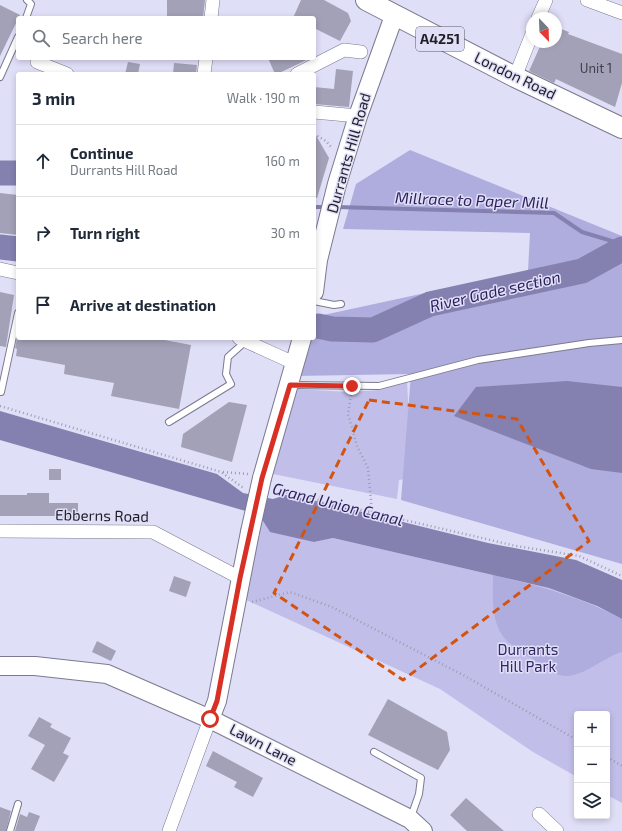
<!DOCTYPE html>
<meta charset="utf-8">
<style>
body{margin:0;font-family:"Exo 2",sans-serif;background:#f2f2f3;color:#1f2937}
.controls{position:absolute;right:12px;bottom:12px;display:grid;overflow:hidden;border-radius:4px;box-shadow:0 2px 6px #0003}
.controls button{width:36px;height:36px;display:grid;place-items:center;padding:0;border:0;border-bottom:1px solid #e0e1e3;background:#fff;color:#1f2937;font:20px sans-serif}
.compass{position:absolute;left:526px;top:12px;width:36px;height:36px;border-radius:50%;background:#fff;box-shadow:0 2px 6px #0003;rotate:157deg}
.stop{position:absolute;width:12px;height:12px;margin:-9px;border:3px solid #d93025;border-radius:50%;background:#fff}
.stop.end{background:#d93025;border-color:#fff;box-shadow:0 1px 4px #0008}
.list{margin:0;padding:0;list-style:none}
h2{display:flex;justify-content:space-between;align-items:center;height:52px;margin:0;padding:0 16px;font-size:17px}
h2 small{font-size:13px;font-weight:400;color:#747a83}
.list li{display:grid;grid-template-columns:26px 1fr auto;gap:12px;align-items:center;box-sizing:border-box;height:72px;padding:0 16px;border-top:1px solid #e0e1e3}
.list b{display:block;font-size:15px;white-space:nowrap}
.list p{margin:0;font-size:13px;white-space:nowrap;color:#747a83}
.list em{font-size:13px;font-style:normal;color:#747a83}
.icon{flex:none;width:22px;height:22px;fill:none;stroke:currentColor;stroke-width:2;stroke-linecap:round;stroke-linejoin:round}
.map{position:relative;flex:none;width:622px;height:831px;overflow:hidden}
.search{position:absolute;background:#fff;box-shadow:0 2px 6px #0003;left:16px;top:16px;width:300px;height:44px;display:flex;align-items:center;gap:10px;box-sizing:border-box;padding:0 14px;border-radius:4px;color:#747a83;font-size:15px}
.panel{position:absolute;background:#fff;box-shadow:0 2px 6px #0003;left:16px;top:72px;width:300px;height:268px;border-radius:4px}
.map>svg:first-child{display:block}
.green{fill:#c1bfe9}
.forest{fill:#afacde}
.water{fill:#8481b0}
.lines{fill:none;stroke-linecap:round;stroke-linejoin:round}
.stream{stroke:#8481b0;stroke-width:4}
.river{stroke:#8481b0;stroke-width:25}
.building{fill:#a2a1b7}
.lane-casing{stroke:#7b7a8f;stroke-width:8}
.street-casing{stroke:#7b7a8f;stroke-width:14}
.secondary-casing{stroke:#7b7a8f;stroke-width:20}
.primary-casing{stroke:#7b7a8f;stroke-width:22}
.path{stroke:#9d9cb0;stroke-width:2.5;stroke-dasharray:1 3;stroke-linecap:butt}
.lane{stroke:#fff;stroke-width:6}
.street{stroke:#fff;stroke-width:13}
.secondary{stroke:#fff;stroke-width:18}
.primary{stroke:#fff;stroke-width:20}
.secondary-bridge-casing{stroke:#7b7a8f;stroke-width:20;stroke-linecap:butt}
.secondary-bridge{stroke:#fff;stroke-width:18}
.route{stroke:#d93025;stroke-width:5}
.marked{fill:none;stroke:#d4530f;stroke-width:3;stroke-dasharray:8 5;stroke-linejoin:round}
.labels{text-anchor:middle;stroke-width:3;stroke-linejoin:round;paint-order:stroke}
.number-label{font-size:13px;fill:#403f4b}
.shield{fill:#e0dff8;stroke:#595866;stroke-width:1}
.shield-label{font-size:14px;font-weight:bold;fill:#1f1e27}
.street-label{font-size:15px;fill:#1f1e27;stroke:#e0dff8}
.park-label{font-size:15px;fill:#312661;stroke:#e0dff8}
.water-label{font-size:16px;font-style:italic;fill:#2b1f5a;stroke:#e0dff8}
</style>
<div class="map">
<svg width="622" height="831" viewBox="0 0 622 831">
<rect width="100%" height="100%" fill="#e0dff8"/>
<!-- green -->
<g class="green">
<path d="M407 381 412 478 399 480 397 499 273 474 294 389 350 392 379 390Z"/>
<path d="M260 516 314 542 333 538 549 588 622 619V803L607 795V714H577V777L533 752 440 689 244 599Z"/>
</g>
<!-- forest -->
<g class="forest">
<path d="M410 150 622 236V564L401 500 411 374 295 376 304 338H314V317L528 271 530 233 343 229 356 184Z"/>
<path d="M493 575C538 586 581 596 622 619V652C604 657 589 673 569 676 557 677 545 668 536 661 527 655 517 649 508 642 490 625 493 597 493 575Z"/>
</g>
<!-- water -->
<g class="water">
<path d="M567 381 622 387V473L591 469 454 416 476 387Z"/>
<path d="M0 411 217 474 243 493 273 499 286 495 326 503 488 543 576 560 622 580V619L597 606 549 588 333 538 314 542 270 532 260 516 249 512 0 440Z"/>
</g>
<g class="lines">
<!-- stream -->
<g class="stream">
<path d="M314 207H327"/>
<path d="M336 207 554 213 582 232 622 244"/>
</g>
<!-- river -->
<g class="river">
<path d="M0 173H18"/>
<path d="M0 247 18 249"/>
<path d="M318 326 332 329 373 330 430 304 582 271 622 249"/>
</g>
</g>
<!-- building -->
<g class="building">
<path d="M167 0H205L203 18 167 16Z"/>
<path d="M301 0H324L348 13 351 21 340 41 314 28V18H293Z"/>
<path d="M0 5 20 15 0 56Z"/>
<path d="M556 27 569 32 568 34 622 54V83L615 107 556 79 554 83 529 71 542 42H556Z"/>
<path d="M268 58H311L277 74H275Z"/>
<path d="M128 62 140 64 138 74H125Z"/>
<path d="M174 63 197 65 196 74H173Z"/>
<path d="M336 69 353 71 349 107 314 104V87L334 89Z"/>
<path d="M314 132 329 158 317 198H314Z"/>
<path d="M0 193 18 195V235L0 233Z"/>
<path d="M0 292 14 295 6 347 0 346Z"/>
<path d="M17 338H154L191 345 179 409 111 396 114 383 64 374 65 365 16 356 17 349 15 348Z"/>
<path d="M229 402 247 405 232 462 181 447 183 434Z"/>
<rect x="49" y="469" width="12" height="11"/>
<path d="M27 493H49V503H78V518H62V516H0V495H27Z"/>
<path d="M174 576 191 582 186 597 169 591Z"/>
<path d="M97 641 116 651 111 661 92 652Z"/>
<path d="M388 699 447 732 450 750 438 770 368 735Z"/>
<path d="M39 717 52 724 50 727 71 738 63 753 69 756 54 782 31 769 45 745 28 736Z"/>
<path d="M213 751 263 778 253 797 234 787 237 782 206 766Z"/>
<path d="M466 798 504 831H467L450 815Z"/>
<path d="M0 807 11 811 6 831H0Z"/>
<path d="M29 812 40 816 34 831H15L20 814 27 817Z"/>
</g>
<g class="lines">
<defs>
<g id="lane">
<path d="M26 18 31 4 27 0"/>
<path d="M0 77 18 37"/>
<path d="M314 301 334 305 341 304"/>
<path d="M291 385 379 386 478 360 589 343 622 340"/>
<path d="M1 392 18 313"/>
<path d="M169 422 231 384 226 374 228 357 246 341"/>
<path d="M374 752 421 778 419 794 411 817"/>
<path d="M10 831 18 804"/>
</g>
<g id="street">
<path d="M587 0 622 13"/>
<path d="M211 18 213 0"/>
<path d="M538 18 546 0"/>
<path d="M37 62 67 74"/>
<path d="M204 74 206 58"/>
<path d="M297 74 344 50 361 52"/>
<path d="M515 77 532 34"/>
<path d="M314 112 358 116"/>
<path d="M0 269 18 273"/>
<path d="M239 338 294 363"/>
<path d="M0 531 153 532 240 578"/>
<path d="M539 814 557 831"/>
<path d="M169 831 210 719"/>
</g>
<g id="secondary">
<path d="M314 292 318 260 337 184 358 116 394 16"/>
<path d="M262 478 302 338"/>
<path d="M0 666H35L107 674 210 719 410 819 423 831"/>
<path d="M210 719 217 701 250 532"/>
</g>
<path id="primary" d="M366 0 515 77 622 128"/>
</defs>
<!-- lane casing -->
<use href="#lane" class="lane-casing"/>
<!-- street casing -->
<use href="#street" class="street-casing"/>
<!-- secondary casing -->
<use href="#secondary" class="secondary-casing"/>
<!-- primary casing -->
<use href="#primary" class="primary-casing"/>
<!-- path -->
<g class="path">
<path d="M314 134 326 141 332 148"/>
<path d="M351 395 348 414 357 446 368 468 372 512"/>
<path d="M0 406 221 472 245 489"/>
<path d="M223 472 248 474"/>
<path d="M275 493 280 491 516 546 579 556 622 576"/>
<path d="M252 602 290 592 332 607 463 675 577 740"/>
<path d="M607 757 622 766"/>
</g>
<!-- lane -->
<use href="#lane" class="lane"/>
<!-- street -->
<use href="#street" class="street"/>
<!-- secondary -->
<use href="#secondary" class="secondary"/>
<!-- primary -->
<use href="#primary" class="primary"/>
<defs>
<path id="secondary-bridge" d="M250 532 262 478"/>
</defs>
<!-- secondary-bridge casing -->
<use href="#secondary-bridge" class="secondary-bridge-casing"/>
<!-- secondary-bridge -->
<use href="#secondary-bridge" class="secondary-bridge"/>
</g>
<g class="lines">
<!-- route -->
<path class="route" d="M210 719 217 701 240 578 262 478 290 385 352 386"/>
</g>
<!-- marked area -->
<path class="marked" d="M369 400 517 419 589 541 403 680 274 593Z"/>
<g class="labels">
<!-- number labels -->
<g class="number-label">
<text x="596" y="73">Unit 1</text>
</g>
<!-- shield labels -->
<rect class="shield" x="416" y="27" width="48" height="24" rx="3"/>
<g class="shield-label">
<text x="440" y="44">A4251</text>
</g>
<!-- street labels -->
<g class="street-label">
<text transform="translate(515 76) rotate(26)" y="5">London Road</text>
<text transform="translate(349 153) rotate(-74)" y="5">Durrants Hill Road</text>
<text transform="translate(102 516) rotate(1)" y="5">Ebberns Road</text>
<text transform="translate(263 745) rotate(27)" y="5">Lawn Lane</text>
</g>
<!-- park labels -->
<g class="park-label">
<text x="528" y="655">Durrants<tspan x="528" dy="17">Hill Park</tspan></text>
</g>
<!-- water labels -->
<g class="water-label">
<text transform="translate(472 200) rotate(2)" y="6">Millrace to Paper Mill</text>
<text transform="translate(495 291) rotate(-13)" y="6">River Gade section</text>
<text transform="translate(338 504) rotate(14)" y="6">Grand Union Canal</text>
</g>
</g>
</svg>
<div class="controls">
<button>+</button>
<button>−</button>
<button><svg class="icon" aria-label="layers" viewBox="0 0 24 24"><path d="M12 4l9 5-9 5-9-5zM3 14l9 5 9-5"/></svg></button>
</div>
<svg class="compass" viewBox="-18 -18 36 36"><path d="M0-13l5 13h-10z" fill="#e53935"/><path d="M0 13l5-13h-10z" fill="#747a83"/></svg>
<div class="stop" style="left:210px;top:719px"></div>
<div class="stop end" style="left:352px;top:386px"></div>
<div class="search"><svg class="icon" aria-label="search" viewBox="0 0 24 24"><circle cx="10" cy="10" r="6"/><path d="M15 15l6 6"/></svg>Search here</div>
<section class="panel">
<h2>3 min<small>Walk · 190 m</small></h2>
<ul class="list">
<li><svg class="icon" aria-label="ahead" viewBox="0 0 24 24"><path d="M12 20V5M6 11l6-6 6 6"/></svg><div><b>Continue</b><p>Durrants Hill Road</p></div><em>160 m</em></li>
<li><svg class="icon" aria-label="right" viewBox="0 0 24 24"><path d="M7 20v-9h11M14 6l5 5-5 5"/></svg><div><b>Turn right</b></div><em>30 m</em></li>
<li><svg class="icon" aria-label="arrive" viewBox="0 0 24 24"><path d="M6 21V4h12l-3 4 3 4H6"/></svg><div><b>Arrive at destination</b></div></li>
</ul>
</section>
</div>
